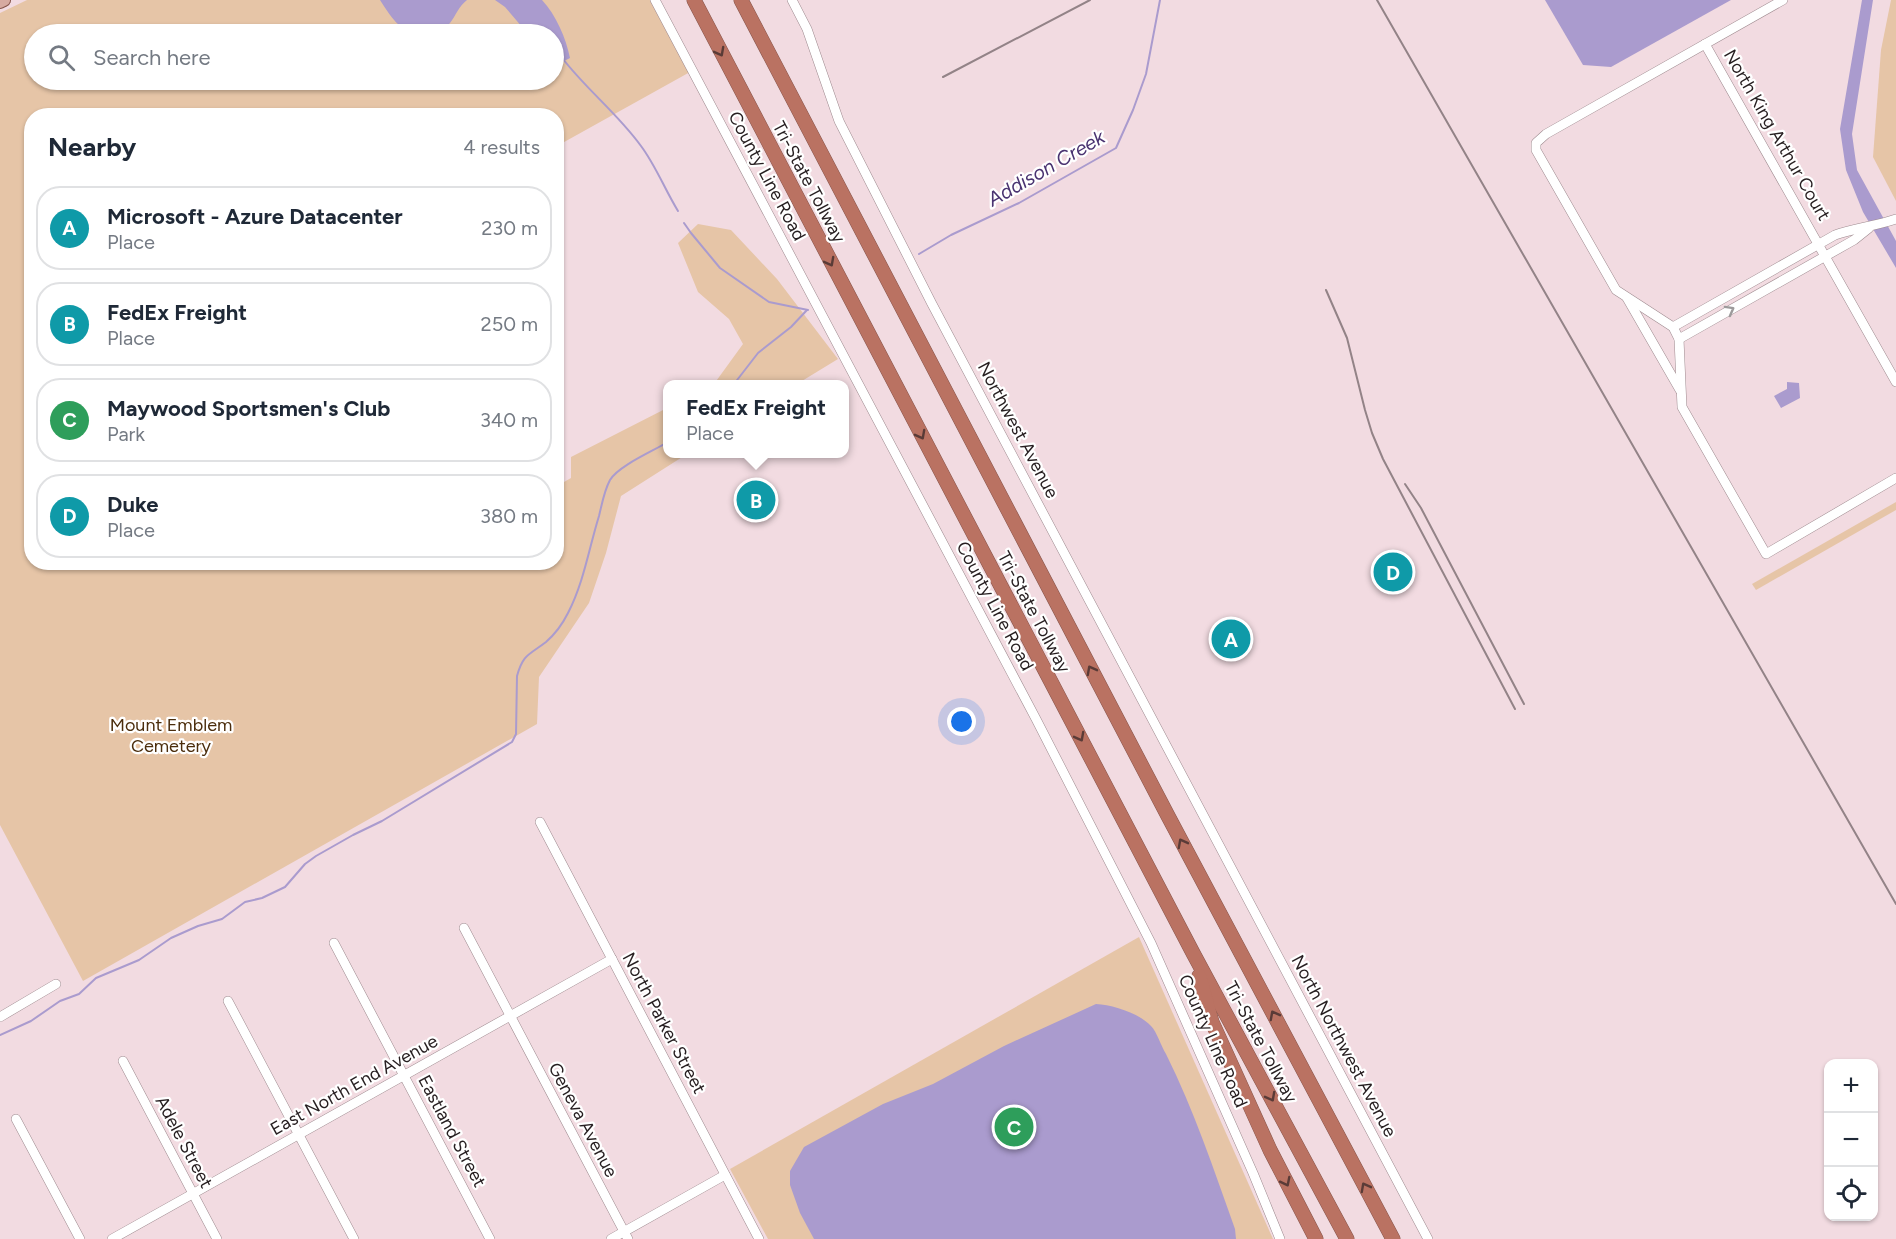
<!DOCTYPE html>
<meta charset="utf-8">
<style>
body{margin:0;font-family:Figtree,sans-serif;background:#f6f6f7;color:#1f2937}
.controls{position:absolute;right:18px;bottom:18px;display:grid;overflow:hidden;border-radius:12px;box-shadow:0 2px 4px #0004}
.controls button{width:54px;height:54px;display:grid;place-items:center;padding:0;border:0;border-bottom:2px solid #e0e1e3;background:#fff;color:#1f2937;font:30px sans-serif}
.you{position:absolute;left:962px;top:722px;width:21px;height:21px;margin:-15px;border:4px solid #fff;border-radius:50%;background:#1a73e8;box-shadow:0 0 0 9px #1a73e833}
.badge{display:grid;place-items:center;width:39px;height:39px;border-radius:50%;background:#1a73e8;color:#fff;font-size:20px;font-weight:700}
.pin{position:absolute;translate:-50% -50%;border:3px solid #fff;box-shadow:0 2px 6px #0006}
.popup{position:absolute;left:663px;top:380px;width:186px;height:78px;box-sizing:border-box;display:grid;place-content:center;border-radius:12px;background:#fff;filter:drop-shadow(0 2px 4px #0005);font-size:20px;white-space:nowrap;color:#747a83}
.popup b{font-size:22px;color:#1f2937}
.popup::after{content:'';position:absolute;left:50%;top:100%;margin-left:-12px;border:12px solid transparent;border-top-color:#fff}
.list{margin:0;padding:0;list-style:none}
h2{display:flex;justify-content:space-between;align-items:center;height:78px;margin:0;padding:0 24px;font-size:26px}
h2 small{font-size:20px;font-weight:400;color:#747a83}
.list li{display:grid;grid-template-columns:39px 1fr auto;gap:18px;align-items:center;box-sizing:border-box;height:84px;margin:0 12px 12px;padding:0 12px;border:2px solid #e0e1e3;border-radius:24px}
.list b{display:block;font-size:22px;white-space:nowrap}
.list p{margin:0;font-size:20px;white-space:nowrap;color:#747a83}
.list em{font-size:20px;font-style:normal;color:#747a83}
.icon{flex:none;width:33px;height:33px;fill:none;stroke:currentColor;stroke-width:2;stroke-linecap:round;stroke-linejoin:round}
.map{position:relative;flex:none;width:1896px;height:1239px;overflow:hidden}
.search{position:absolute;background:#fff;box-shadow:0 2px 4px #0004;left:24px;top:24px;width:540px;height:66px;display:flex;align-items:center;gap:15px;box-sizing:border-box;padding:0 21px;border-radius:33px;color:#747a83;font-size:22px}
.panel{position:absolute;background:#fff;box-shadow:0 2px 4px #0004;left:24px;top:108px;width:540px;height:462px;border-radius:24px}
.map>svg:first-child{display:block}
.green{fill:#e6c5a7;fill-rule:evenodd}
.water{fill:#aa9bce}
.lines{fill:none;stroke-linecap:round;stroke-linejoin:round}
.stream{stroke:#aa9bce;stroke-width:2}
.minor-casing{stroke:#9e8a8f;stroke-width:10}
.major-casing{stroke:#86554b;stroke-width:14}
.highway-casing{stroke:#86554b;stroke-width:15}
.minor{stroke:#fff;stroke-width:9}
.major{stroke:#d6aaa1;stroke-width:12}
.highway{stroke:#ba7262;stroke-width:14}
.rail{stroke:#938387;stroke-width:2}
.oneway{stroke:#5a3b37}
.oneway2{stroke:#9d9a9b}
.labels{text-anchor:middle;stroke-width:4.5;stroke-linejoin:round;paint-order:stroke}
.street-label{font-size:18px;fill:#261e20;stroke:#fff}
.park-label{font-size:18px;fill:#4b2d0c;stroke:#fff}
.water-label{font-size:20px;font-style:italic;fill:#4a3371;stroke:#fff}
</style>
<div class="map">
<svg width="1896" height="1239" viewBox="0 0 1896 1239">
<rect width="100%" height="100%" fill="#f2dbe1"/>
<!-- green -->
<g class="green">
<path d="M27 0H651L690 72 557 146 556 116H32V562H556L557 486 571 478V457L667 408 668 454H687L621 496 606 553 589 603 539 677 537 724 83 981 0 825V13ZM34 34H554V80H34Z"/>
<path d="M1891 0H1896V201L1873 157 1881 50Z"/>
<path d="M698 224 731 230 777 279 838 359 797 384H714L743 344 729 319 698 292 678 243Z"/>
<path d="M1896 502V510L1756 590 1752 584Z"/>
<path d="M1139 937 1273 1239H768L730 1169Z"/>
</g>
<!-- water -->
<g class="water">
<path d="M380 0H467C459 6 456 15 450 23 444 30 435 34 426 34 401 34 393 20 380 0Z"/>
<path d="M495 0H542C556 15 566 38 570 58L564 61H554V34H528L505 7Z"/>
<path d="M1545 0H1731L1611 67 1583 65Z"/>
<path d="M1862 0H1873L1852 134 1857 170 1896 241V268L1863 212 1846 170 1840 129Z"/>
<path d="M1787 382 1799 383 1800 398 1781 408 1774 396 1787 389Z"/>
<path d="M1096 1004C1113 1005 1139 1013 1151 1026 1157 1032 1161 1046 1166 1054 1194 1110 1214 1170 1235 1229L1236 1239H814L800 1213 790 1185V1171L804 1147 883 1104 933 1084 1004 1046Z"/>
</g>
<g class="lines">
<!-- stream -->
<g class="stream">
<path d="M563 59C587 90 618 114 641 146 656 166 665 190 678 211"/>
<path d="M684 223 691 233 720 268 769 302 808 310"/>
<path d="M919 254 951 235 1019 203 1116 148 1133 110 1146 74 1160 0"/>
<path d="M734 384 758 353 791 327 807 310"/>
<path d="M0 1035 31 1021 60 1001 79 994 96 978 139 960 171 938 198 926 222 919 245 902 262 898 285 887 305 864 316 856 353 835 382 821 512 742 516 734 517 676C523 654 529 655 546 642 554 635 563 623 568 613 584 582 589 548 599 516 602 504 604 491 610 480 618 466 653 451 668 442"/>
</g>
<defs>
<g id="minor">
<path d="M655 0 1036 719 1151 943 1253 1173 1280 1239"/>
<path d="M792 0 807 29 839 121 932 304 1428 1239"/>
<path d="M1783 0 1546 134 1536 143V150L1616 290 1673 327 1679 339 1682 407 1766 554 1896 478"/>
<path d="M1705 44 1896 382"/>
<path d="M1627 298 1680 390"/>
<path d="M1673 327 1835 235C1855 228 1876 226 1896 219"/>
<path d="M1679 339 1854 240 1869 228"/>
<path d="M540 822 759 1239"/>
<path d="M464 928 628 1239"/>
<path d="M334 943 490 1239"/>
<path d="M228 1001 354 1239"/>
<path d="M0 1017 56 984"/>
<path d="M123 1061 217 1239"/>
<path d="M16 1119 80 1239"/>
<path d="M112 1239 612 959"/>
<path d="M611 1239 725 1175"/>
</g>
<path id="major" d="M0 2 4 0"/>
<g id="highway">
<path d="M694 0 1193 953 1347 1239"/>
<path d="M741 0 1168 816 1393 1239"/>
<path d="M1199 976 1212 1022 1270 1150 1316 1239"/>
</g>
</defs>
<!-- minor casing -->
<use href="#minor" class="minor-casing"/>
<!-- major casing -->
<use href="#major" class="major-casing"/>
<!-- highway casing -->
<use href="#highway" class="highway-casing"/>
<!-- minor -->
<use href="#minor" class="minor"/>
<!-- major -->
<use href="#major" class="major"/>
<!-- highway -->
<use href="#highway" class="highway"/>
<!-- rail -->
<g class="rail">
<path d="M1377 0 1896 904"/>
<path d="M943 77 1090 0"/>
<path d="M1326 290 1347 338 1365 410 1372 433 1383 459 1515 709"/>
<path d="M1405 484 1421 508 1524 704"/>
</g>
</g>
<!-- one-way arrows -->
<defs><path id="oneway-chevron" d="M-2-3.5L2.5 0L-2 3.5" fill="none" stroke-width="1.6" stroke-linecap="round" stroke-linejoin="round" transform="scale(1.5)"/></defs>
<g class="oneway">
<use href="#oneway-chevron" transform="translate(720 52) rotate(62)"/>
<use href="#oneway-chevron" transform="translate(830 262) rotate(62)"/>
<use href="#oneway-chevron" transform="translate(921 435) rotate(62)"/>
<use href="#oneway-chevron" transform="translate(1091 670) rotate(-118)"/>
<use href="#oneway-chevron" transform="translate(1080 737) rotate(62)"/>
<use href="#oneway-chevron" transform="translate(1182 843) rotate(-118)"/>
<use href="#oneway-chevron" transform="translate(1274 1015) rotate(-118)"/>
<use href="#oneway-chevron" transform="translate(1271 1097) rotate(62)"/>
<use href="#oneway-chevron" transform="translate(1286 1182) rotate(63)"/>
<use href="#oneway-chevron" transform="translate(1365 1187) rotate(-118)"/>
</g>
<use class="oneway2" href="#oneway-chevron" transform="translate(1730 310) rotate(-29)"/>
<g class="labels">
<!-- street labels -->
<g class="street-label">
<text transform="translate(1777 135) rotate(60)" y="6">North King Arthur Court</text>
<text transform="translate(767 176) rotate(62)" y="6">County Line Road</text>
<text transform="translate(809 182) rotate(62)" y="6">Tri-State Tollway</text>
<text transform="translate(1018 430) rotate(62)" y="6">Northwest Avenue</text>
<text transform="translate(995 606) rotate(62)" y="6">County Line Road</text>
<text transform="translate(1034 612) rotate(62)" y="6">Tri-State Tollway</text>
<text transform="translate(664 1023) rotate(62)" y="6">North Parker Street</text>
<text transform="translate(1213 1041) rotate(66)" y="6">County Line Road</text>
<text transform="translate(1261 1042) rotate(62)" y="6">Tri-State Tollway</text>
<text transform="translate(1344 1046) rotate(62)" y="6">North Northwest Avenue</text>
<text transform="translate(354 1085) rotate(-29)" y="6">East North End Avenue</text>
<text transform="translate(583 1120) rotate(62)" y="6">Geneva Avenue</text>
<text transform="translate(452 1131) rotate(62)" y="6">Eastland Street</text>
<text transform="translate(184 1142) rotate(62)" y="6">Adele Street</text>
</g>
<!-- park labels -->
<g class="park-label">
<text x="171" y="731">Mount Emblem<tspan x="171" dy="21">Cemetery</tspan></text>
</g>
<!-- water labels -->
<g class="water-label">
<text transform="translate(1046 168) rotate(-30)" y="7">Addison Creek</text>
</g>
</g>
</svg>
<div class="controls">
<button>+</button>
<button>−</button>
<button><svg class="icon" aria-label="locate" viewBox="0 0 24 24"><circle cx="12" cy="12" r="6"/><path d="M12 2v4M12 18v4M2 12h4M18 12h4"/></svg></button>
</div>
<div class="you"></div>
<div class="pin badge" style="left:1231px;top:639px;background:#0f9aa8">A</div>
<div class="pin badge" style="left:756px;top:500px;background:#0f9aa8">B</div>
<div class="popup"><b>FedEx Freight</b>Place</div>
<div class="pin badge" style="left:1014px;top:1127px;background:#2e9e5b">C</div>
<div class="pin badge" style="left:1393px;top:572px;background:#0f9aa8">D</div>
<div class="search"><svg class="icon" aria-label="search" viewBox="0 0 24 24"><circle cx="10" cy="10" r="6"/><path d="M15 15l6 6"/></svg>Search here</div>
<section class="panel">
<h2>Nearby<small>4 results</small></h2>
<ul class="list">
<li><span class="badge" style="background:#0f9aa8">A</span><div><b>Microsoft - Azure Datacenter</b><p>Place</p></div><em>230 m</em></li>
<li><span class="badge" style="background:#0f9aa8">B</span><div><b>FedEx Freight</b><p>Place</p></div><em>250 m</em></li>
<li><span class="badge" style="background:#2e9e5b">C</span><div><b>Maywood Sportsmen's Club</b><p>Park</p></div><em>340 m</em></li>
<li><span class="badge" style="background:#0f9aa8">D</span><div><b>Duke</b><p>Place</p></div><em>380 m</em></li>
</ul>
</section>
</div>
